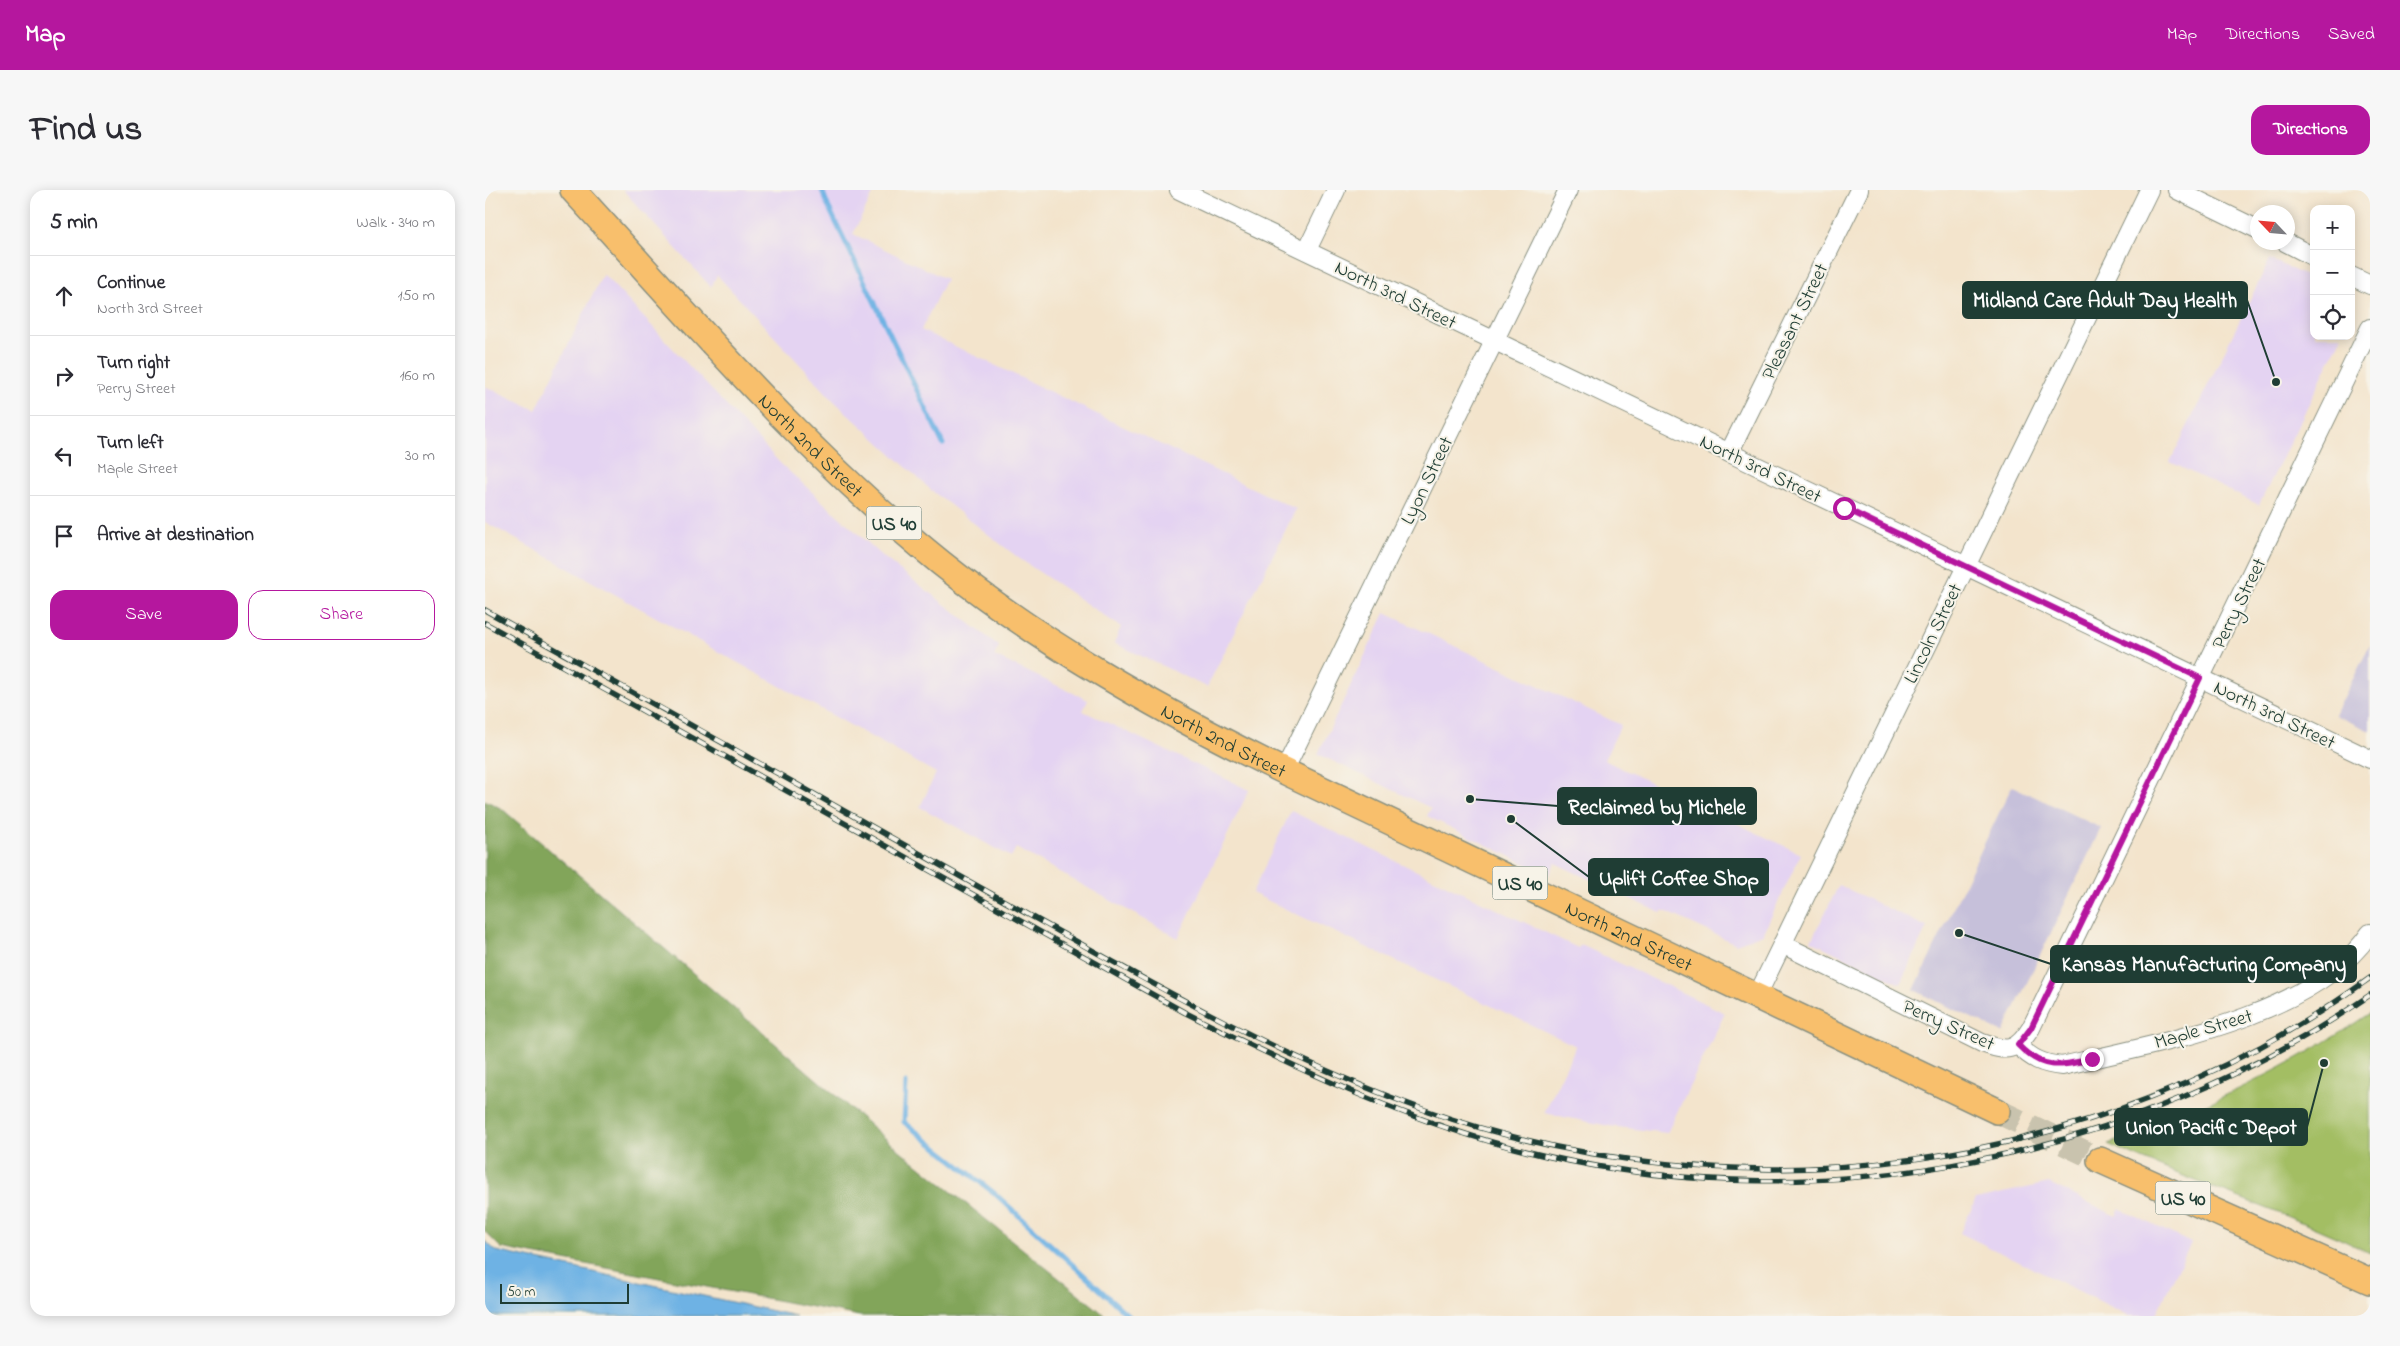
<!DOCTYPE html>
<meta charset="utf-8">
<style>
body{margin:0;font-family:"Indie Flower",sans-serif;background:#f7f7f7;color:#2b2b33}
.controls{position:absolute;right:15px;top:15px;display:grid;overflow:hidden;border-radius:10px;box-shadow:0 2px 12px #0003}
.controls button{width:45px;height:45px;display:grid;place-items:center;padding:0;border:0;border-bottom:1px solid #e1e1e2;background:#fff;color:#2b2b33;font:25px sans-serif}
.compass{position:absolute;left:1765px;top:15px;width:45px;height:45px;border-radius:50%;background:#fff;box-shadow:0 2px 12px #0003;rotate:296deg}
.scale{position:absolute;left:15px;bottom:12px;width:129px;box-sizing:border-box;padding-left:5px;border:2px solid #1f3d34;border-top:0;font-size:14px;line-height:18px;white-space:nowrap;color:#1f3d34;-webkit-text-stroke:4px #f7f3e8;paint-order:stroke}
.stop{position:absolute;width:15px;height:15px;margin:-11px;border:4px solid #b5179e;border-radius:50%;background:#fff}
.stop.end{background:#b5179e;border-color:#fff;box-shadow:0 1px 5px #0008}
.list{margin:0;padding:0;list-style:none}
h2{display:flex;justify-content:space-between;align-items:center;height:65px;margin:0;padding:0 20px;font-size:21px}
h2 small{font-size:16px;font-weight:400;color:#7c7c81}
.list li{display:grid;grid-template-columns:32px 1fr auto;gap:15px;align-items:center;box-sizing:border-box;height:80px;padding:0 20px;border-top:1px solid #e1e1e2}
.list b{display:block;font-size:19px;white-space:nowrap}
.list p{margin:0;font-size:16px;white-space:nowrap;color:#7c7c81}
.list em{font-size:16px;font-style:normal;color:#7c7c81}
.actions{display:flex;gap:10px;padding:15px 20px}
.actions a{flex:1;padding:11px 0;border:1px solid #b5179e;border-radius:15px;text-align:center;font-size:18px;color:#b5179e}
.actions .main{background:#b5179e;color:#fff}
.icon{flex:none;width:28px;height:28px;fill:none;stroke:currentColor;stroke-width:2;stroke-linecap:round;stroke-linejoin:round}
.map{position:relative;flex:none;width:1885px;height:1126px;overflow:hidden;border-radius:15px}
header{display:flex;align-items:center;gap:30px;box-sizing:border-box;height:70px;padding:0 25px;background:#b5179e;color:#fff}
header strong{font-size:24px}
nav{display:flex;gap:28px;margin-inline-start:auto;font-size:18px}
.intro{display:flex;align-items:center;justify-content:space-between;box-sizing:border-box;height:120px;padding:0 30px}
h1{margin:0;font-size:35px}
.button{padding:12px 22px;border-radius:15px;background:#b5179e;color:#fff;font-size:18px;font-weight:700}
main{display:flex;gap:30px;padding:0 30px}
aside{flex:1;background:#fff;border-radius:15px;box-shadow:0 2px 12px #0003}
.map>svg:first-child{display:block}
.built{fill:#e4d3f2}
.industrial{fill:#c6c0da}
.green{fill:#a3be64;stroke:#617e4c}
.forest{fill:#82a55a;stroke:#507147}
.water{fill:#6eb2e4;stroke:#46788c}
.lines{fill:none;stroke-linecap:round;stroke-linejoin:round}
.stream{stroke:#6eb2e4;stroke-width:5}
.highway-tunnel{stroke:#c9c3ae;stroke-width:25;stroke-dasharray:25 12;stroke-linecap:butt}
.minor-casing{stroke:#899080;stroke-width:20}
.highway-casing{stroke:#899080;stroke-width:28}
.minor{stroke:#fff;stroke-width:18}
.highway{stroke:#f8bf6c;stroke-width:25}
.rail-casing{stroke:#1f3d34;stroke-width:5.5}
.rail{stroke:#f7f3e8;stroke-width:4;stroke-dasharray:11;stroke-linecap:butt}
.route{stroke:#b5179e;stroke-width:6}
.labels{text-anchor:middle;stroke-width:4;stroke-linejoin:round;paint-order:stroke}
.shield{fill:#f7f3e8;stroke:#60746a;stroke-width:1}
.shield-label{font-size:19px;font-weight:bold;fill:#1f3d34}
.street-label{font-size:20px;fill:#1f3d34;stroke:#f7f3e8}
.leader{fill:none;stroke:#1f3d34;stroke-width:2}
.callout-dot{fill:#1f3d34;stroke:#f7f3e8;stroke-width:2}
.callout{fill:#1f3d34;stroke:#1f3d34;stroke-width:2}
.callout-label{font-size:21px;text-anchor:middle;font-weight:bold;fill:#fff}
</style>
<header>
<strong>Map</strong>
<nav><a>Map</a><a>Directions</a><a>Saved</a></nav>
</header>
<div class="intro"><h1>Find us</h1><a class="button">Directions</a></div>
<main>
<aside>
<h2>5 min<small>Walk · 340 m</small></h2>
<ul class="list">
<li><svg class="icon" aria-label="ahead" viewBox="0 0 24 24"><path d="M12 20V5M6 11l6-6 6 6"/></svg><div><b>Continue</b><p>North 3rd Street</p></div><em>150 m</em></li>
<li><svg class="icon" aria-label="right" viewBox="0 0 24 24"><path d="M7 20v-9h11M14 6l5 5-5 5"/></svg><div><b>Turn right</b><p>Perry Street</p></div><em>160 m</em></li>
<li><svg class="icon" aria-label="left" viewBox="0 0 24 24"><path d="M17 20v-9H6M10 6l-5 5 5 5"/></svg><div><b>Turn left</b><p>Maple Street</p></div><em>30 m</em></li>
<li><svg class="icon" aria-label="arrive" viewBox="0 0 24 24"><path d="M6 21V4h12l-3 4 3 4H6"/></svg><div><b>Arrive at destination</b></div></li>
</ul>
<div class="actions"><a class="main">Save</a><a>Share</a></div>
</aside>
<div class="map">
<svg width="1885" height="1126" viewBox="0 0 1885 1126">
<rect width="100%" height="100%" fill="#f7f3e8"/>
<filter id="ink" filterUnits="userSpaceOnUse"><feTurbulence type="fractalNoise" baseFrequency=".02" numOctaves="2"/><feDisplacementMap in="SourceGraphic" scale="10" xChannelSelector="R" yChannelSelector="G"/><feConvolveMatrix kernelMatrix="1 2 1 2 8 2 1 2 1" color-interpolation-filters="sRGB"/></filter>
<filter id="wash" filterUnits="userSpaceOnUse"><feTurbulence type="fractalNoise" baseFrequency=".0096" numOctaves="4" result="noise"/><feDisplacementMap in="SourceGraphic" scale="20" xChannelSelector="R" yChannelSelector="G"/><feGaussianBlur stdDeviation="1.12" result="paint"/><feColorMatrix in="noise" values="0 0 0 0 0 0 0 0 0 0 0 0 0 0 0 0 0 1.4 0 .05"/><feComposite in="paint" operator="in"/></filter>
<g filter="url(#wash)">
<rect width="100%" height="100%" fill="#f3e4cc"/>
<!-- built -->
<g class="built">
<path d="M138 0H390L368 44 461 89 436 140 811 319 722 497 629 453 636 437 535 369 446 300 349 211 232 85 226 97Z"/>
<path d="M1785 69 1829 90V146H1857L1774 315 1685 272Z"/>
<path d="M118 84 296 274 402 370 514 456 509 466 603 510 598 521 764 600 693 748 531 658 526 667 435 617 451 583 0 332V196L51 220Z"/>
<path d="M900 423 1136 535 1119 570 1316 664 1278 744 1251 754 1178 720 1176 723 1070 673 1064 685 942 626 946 618 833 564Z"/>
<path d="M806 621 1093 758 1096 755 1240 823 1182 943 1124 936 1059 923 1091 856 767 703Z"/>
<path d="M1354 695 1442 737 1415 794 1326 751Z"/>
<path d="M1564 993 1631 1026 1635 1019 1706 1053 1670 1126H1645L1475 1043 1491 1009Z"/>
</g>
<!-- industrial -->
<g class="industrial">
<path d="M1885 455V541L1850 525Z"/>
<path d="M1527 596 1616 638 1518 843 1429 800Z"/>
</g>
<!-- green -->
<path class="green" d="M1885 823V1063C1800 1021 1709 994 1623 954 1714 921 1805 878 1885 823Z"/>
<!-- forest -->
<path class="forest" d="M0 610 17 619 407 954 621 1126H375L16 1058 0 1042Z"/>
<!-- water -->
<path class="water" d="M0 1051 11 1061 311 1126H0Z"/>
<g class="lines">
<!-- stream -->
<g class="stream">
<path d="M337 0 343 16 458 254"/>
<path d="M421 893 419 932 509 1003 644 1126"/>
</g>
</g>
</g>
<g filter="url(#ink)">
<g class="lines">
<!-- highway-tunnel -->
<path class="highway-tunnel" d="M1512 921 1615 970"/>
<defs>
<g id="minor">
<path d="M694 0 1885 569"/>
<path d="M1692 0 1772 39"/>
<path d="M1800 52 1829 67"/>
<path d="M822 60 851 0"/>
<path d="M1866 86 1885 95"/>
<path d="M1244 263 1374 0"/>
<path d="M799 581 1083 0"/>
<path d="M1297 754 1497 853C1522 862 1531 862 1546 838L1885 138"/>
<path d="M1272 806 1664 0"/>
<path d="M1533 855C1546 869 1558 874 1577 876 1670 854 1828 827 1885 743"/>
</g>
<g id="highway">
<path id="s1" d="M88 0C206 129 320 263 456 373 556 453 668 516 782 573L1512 921"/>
<path d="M1615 970 1885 1091"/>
</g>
</defs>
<!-- minor casing -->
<use href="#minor" class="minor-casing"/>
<!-- highway casing -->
<use href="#highway" class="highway-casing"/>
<!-- minor -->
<use href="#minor" class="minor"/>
<!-- highway -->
<use href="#highway" class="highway"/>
<defs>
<g id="rail">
<path d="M0 420C160 509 319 598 478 688 628 771 778 862 940 920 1253 1031 1615 984 1885 788"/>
<path d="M0 433 699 822C816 881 933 937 1061 966 1342 1030 1648 968 1885 805"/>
</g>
</defs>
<!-- rail casing -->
<use href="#rail" class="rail-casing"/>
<!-- rail -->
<use href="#rail" class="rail"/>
</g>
</g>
<g class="lines" filter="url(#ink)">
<!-- route -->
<path class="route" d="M1359 318 1715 488 1546 838 1533 855C1558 881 1575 876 1607 869"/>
</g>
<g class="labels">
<!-- shield labels -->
<g class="shield">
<rect x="381.5" y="316.5" width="55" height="33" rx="4"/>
<rect x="1007.5" y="676.5" width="55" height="33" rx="4"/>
<rect x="1670.5" y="991.5" width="55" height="33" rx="4"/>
</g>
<g class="shield-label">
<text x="409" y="340">US 40</text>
<text x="1035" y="700">US 40</text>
<text x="1698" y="1015">US 40</text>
</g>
<!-- street labels -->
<g class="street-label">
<text transform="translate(911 104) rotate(26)" y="7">North 3rd Street</text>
<text transform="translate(1309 131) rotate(-64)" y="7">Pleasant Street</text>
<text dy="7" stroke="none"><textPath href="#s1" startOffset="349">North 2nd Street</textPath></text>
<text transform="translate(1276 278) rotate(26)" y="7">North 3rd Street</text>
<text transform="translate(941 290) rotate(-64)" y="7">Lyon Street</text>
<text transform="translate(1753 413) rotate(-64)" y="7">Perry Street</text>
<text transform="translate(1447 443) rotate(-64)" y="7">Lincoln Street</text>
<text transform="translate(1790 524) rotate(26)" y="7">North 3rd Street</text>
<text dy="7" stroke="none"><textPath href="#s1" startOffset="859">North 2nd Street</textPath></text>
<text dy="7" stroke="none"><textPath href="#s1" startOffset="1309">North 2nd Street</textPath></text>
<text transform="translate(1464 834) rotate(24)" y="7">Perry Street</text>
<text transform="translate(1718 838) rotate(-16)" y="7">Maple Street</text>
</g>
</g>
<!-- callouts -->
<path class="leader" d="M1791 192L1762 110M985 609L1073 616M1026 629L1104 687M1474 743L1566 774M1839 873L1822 937"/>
<g class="callout-dot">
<circle cx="1791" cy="192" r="5"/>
<circle cx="985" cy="609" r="5"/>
<circle cx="1026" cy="629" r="5"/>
<circle cx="1474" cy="743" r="5"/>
<circle cx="1839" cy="873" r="5"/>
</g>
<g class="callout">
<rect x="1478" y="92" width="284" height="36" rx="5"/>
<rect x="1073" y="598" width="198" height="36" rx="5"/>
<rect x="1104" y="669" width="179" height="36" rx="5"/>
<rect x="1566" y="756" width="305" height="36" rx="5"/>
<rect x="1630" y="919" width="192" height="36" rx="5"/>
</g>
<g class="callout-label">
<text x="1620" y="117">Midland Care Adult Day Health</text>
<text x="1172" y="624">Reclaimed by Michele</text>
<text x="1194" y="695">Uplift Coffee Shop</text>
<text x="1719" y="781">Kansas Manufacturing Company</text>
<text x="1726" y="944">Union Pacific Depot</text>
</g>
</svg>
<div class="controls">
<button>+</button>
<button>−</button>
<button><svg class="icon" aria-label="locate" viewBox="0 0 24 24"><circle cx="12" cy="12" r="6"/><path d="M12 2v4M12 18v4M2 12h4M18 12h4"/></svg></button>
</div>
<svg class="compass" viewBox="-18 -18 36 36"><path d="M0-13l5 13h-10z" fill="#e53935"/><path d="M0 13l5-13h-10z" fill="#7c7c81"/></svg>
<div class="scale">50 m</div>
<div class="stop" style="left:1359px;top:318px"></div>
<div class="stop end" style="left:1607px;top:869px"></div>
</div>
</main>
